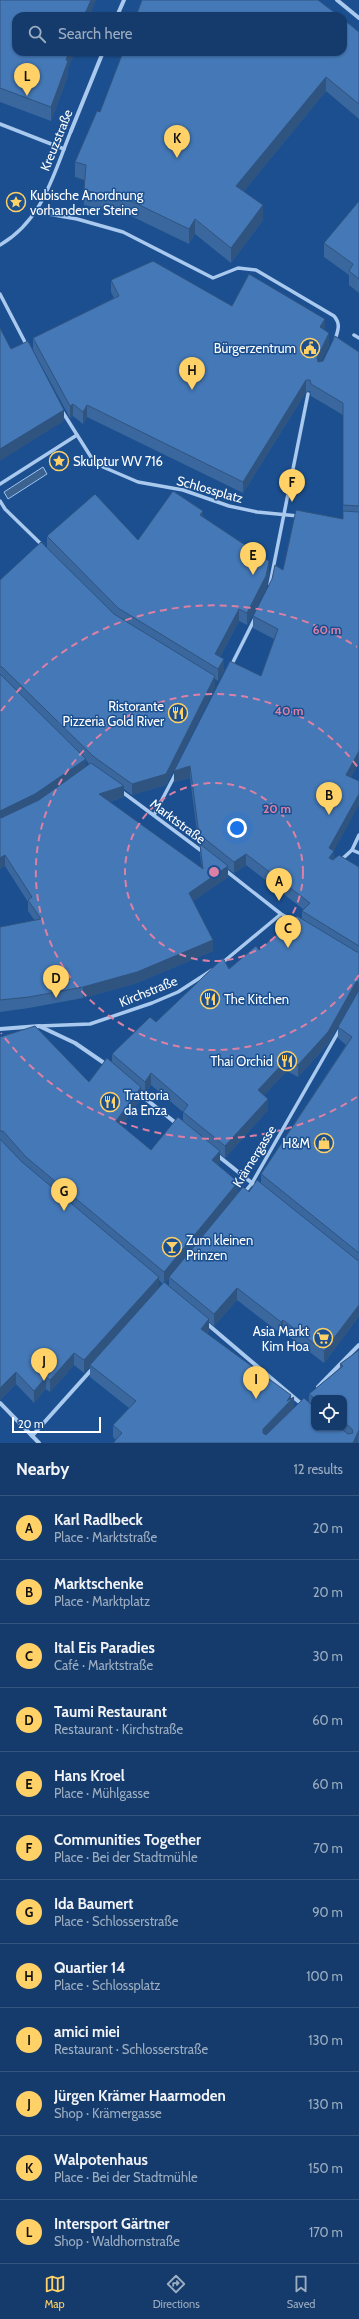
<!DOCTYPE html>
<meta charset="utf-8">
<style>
body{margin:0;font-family:Cabin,sans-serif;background:#214673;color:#f1f3f6}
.controls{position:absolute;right:12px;bottom:12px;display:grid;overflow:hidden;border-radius:8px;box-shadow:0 1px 3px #0004}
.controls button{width:36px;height:36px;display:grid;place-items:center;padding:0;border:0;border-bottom:1px solid #33557e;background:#143b6b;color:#f1f3f6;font:20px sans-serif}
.scale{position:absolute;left:12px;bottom:10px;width:89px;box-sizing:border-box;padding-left:4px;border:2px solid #fff;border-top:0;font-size:11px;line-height:14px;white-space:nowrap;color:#fff;-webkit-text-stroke:3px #1b4f8f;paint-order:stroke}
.you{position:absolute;left:237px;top:828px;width:14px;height:14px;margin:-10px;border:3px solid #fff;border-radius:50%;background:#1a73e8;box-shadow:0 0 0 6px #1a73e833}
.badge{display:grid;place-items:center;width:26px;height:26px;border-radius:50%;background:#ffd166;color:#111;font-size:13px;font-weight:700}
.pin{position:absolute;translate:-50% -33px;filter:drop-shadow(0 1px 2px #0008)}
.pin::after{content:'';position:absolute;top:21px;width:14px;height:12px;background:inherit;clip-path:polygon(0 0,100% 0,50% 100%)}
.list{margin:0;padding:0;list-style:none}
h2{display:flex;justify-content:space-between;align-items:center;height:52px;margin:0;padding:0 16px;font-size:17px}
h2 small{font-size:13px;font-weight:400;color:#9dadc1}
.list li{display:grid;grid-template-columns:26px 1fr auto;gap:12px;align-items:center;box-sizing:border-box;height:64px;padding:0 16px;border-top:1px solid #33557e}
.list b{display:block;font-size:15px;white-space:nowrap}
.list p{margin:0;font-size:13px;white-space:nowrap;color:#9dadc1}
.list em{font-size:13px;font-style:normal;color:#9dadc1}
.icon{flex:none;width:22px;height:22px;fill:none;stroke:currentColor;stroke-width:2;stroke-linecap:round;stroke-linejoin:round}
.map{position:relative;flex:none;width:359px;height:1443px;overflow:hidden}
.search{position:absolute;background:#143b6b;box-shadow:0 1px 3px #0004;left:12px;right:12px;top:12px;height:44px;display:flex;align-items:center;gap:10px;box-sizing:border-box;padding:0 14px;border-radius:12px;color:#9dadc1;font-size:15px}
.sheet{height:820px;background:#143b6b}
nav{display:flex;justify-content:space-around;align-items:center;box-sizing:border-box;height:56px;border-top:1px solid #33557e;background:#143b6b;font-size:11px;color:#9dadc1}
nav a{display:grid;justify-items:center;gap:2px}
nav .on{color:#ffd166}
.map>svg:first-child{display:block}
.water{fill:#3c6290;stroke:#9cc4f0}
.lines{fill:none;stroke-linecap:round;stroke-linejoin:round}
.pedestrian{stroke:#a9c9ee;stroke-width:3.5}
.minor{stroke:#a9c9ee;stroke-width:4}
.wall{fill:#3a679d;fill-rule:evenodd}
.shaded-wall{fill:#305480}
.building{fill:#4478b7;stroke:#305480}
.ring{fill:none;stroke:#dd80a5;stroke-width:2;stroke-dasharray:7 5}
.labels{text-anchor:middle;stroke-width:3;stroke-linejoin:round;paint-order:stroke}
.street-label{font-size:13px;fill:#fff;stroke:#1b4f8f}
.poi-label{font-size:13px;fill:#fff;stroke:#1b4f8f;text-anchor:start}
.centre{fill:#dd80a5;stroke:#1b4f8f;stroke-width:2}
.ring-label{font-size:12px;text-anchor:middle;font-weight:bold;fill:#dd80a5;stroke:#1b4f8f;stroke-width:3;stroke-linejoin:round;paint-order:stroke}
</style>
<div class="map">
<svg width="359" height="1443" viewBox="0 0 359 1443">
<rect width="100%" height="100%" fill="#1b4f8f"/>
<!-- water -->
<path class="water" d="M43 467 47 474 8 499 4 492Z"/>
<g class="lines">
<!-- pedestrian -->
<g class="pedestrian">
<path d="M0 124 64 149"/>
<path d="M37 212 77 219 123 232 213 278 238 268 256 270 334 316C341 324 338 330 335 340"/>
<path d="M0 245C43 220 53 175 71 131"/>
<path d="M0 294 27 346"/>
<path d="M354 335 359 338"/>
<path d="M62 411 91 457 103 467 138 482 183 490 229 506 257 512 298 516"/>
<path d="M0 484 77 435"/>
<path d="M0 501 5 509 43 546"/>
<path d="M270 584 308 394"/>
<path d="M231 666 255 618"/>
<path d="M121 791 203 852"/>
<path d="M154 815 176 773"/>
<path d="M352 850 359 835"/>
<path d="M341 860 352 850 359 853"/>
<path d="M225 870 281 914 296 922"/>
<path d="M222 963 281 914"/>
<path d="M39 1026 90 1024 152 1003 178 992 212 970"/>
<path d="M244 1193 252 1183 340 1029"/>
</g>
<!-- minor -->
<g class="minor">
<path d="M337 0 359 18"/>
<path d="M117 16 124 0"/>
<path d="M71 131 103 52"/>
<path d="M0 1029 39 1026 75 1043 107 1065"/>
<path d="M137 1092 177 1124"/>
<path d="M217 1155 257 1187"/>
<path d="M205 1322 304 1406"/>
<path d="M318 1387 359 1345"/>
<path d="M0 1403 39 1443"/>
<path d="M32 1436 93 1368"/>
</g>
</g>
<!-- wall -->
<g class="wall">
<path d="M0 0 68 69V75L51 121 0 102Z"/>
<path d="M359 32V119L326 91 244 191 263 220 231 263 195 234 189 244 131 216 84 205V180L75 177V162L100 112Z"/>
<path d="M359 201V293L349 285V275L324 257V243Z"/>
<path d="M111 280 232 306 325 330 329 345 321 361 359 352V762L351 777 334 851V860L359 867V1316L324 1363 283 1332 281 1334 237 1300 214 1326 209 1322V1331L207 1334 291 1399 294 1408 309 1403V1394L340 1368V1364L359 1350V1442L358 1443H113L116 1440 113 1437V1425L129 1408 90 1377V1366L84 1373 74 1365 50 1392 46 1389 34 1403 16 1384 0 1400V1037L89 1082 112 1062V1054L229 969 259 950 302 919V911L303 909 246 865 234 873 228 869V877L193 901 213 951 137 983 83 998 29 1008 0 1012V927L35 921 28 911V902L5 866 0 869V580L47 548V536L138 540 203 517 269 573 266 588 247 625 239 621 220 657 224 670 218 681 215 679V687L166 785 132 795 124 789V797L109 802 202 868 200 855V847L199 846 190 778 174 782 261 676 274 639 253 628V616L283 570 343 519V415L311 396 310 391 306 392 243 493 87 417 83 424 73 416 70 418 33 350V338L114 298 111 292ZM86 760 89 764 86 766ZM356 993H357L338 1027V1038L346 1045 261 1174V1183L249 1192 238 1193 218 1166 220 1163V1154L225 1158 268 1110 264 1095 287 1071 298 1077 328 1044ZM151 1085 183 1112V1120L151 1150 121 1126 141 1099V1090L145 1093ZM169 1278V1286L165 1283ZM159 1280 163 1284 159 1288ZM314 1398H344V1428H314Z"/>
</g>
<!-- shaded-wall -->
<g class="shaded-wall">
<path d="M91 0H96L90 16H84Z"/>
<path d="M69 52H75L68 69V75L51 121V107L66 60Z"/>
<path d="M326 77V91L236 201V186Z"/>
<path d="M263 205V220L231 263V248Z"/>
<path d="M195 219V234L189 244V229Z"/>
<path d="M325 319V330L320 327Z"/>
<path d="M329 333V345L317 370V358Z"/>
<path d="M306 380V392L243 493V482Z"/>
<path d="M73 404V416L70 418V406Z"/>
<path d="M87 405V417L83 424V412Z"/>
<path d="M64 410V421L0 461V449Z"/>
<path d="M203 511V523L200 515Z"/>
<path d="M269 561V573L266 588 247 625V613Z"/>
<path d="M239 609V621L215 666V654Z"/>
<path d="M224 659V670L218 681V669Z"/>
<path d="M215 676V687L166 785 132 795V784Z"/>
<path d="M359 751V762L346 786V775Z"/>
<path d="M86 759V770L35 805 0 822V811Z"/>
<path d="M190 766V778L174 782V771Z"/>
<path d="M124 786V797L99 805V794Z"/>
<path d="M359 794V805L334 851V863L329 869V848Z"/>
<path d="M246 854V865L234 873V862Z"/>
<path d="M5 855V866L0 869V858Z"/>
<path d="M228 866V877L189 904V893Z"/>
<path d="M213 940V951L137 983 83 998V987Z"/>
<path d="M359 981V993H356L328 1044 298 1077V1065L356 982Z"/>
<path d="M287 1059V1071L258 1102V1090Z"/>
<path d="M151 1073V1085L145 1093V1082Z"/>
<path d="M141 1087V1099L116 1134V1121Z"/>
<path d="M268 1099V1110L225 1158V1146Z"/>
<path d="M220 1151V1163L212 1172V1160Z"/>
<path d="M238 1182V1195L169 1277V1278L164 1284V1272Z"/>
<path d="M159 1277V1289L90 1365V1366L84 1373V1360Z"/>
<path d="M237 1288V1300L214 1326V1314Z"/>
<path d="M359 1305V1316L324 1363V1351Z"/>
<path d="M209 1319V1331L201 1341V1329Z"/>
<path d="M283 1320V1332L281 1334V1322Z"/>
<path d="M74 1353V1365L50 1392V1380Z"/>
<path d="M16 1372V1384L0 1400V1388Z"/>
<path d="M46 1377V1389L34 1403V1391Z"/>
<path d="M291 1395V1400L294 1397V1409L263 1441V1429Z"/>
<path d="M359 1430 358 1443H353Z"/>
</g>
<!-- building -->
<g class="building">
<path d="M0 0H91L84 16H16V52H69L66 60 68 61 51 107 0 88Z"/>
<path d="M142 0H318L339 16H136Z"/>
<path d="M343 19 359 32V104L326 77 236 186 263 205 231 248 195 219 189 229 131 201 84 190 86 165 75 162 97 111 100 112 123 52H343Z"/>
<path d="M359 201V279L349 271 353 264 324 243Z"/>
<path d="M153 261 232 306 249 274 325 319 320 327 329 333 317 358 318 362 323 361 335 336 359 352V506L343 505V403L311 384 310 380H306L243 482 87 405 83 412 73 404 70 406 33 338 119 296 111 280Z"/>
<path d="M0 328 11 349 28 341 64 410 0 449Z"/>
<path d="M173 491 203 511 200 515 269 561 266 576 247 613 239 609 215 654 224 659 218 669 118 608 47 536 95 494 138 540Z"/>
<path d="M296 510 343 519V511L359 512V751L346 775 359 781V794L329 848 334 851 329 858 333 860 339 855 359 867V946L302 911 310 903 246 854 234 862 199 834 190 766 174 771 230 661 261 676 278 629 253 616 272 579 275 565 283 570Z"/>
<path d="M41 542 114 614 215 676 166 774 132 784 93 756 2 667H0V580Z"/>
<path d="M0 674 86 759 35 794 0 811Z"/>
<path d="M91 763 124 786 99 794 203 869 200 844 228 866 189 893 213 940 137 972 83 987 29 997 0 1000V927L41 919 28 900 32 897 5 855 0 858V817L1 818 39 800Z"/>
<path d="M297 916 357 952H359V981L356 982 328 1032 298 1065 287 1059 258 1090 268 1099 225 1146 183 1112 188 1105 151 1073 145 1082 112 1054 150 1017 156 1022 223 958 229 969 256 946 259 950Z"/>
<path d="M359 990V1253L261 1174 352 1037 338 1027Z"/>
<path d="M35 1026 89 1082 107 1058 141 1087 116 1121 151 1150 178 1117 220 1151 212 1160 238 1182 164 1272 26 1157 3 1131H0V1037Z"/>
<path d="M0 1139 22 1162 159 1277 84 1360 74 1353 50 1380 46 1377 34 1391 16 1372 0 1388Z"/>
<path d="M257 1180 357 1260H359V1305L324 1351 283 1320 281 1322 237 1288 214 1314 169 1277 243 1187 249 1192Z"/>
<path d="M164 1282 209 1319 201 1329 291 1395 287 1401 294 1397 263 1429V1433L266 1435 304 1398 312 1405H314V1428H340L348 1434 353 1433 352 1429 344 1422V1398H314L309 1394 343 1366 340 1364 359 1350V1430L353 1443H113L122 1433 113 1425 136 1401 90 1365Z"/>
</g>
<!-- distance rings -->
<g class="ring">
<circle cx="214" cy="872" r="89"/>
<path d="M359 975A178 178 0 1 1 359 769"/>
<path d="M357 1097A267 267 0 0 1 1 1033M1 711A267 267 0 0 1 357 647"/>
</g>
<!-- icons -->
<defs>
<symbol id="sight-ring" viewBox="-11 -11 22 22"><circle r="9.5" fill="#1b4f8f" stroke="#ffd166" stroke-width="1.5"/><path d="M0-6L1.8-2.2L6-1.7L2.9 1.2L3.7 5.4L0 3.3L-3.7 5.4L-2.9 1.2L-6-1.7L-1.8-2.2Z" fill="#ffd166"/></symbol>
<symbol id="civic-ring" viewBox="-11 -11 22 22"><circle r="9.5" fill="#1b4f8f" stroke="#ffd166" stroke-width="1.5"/><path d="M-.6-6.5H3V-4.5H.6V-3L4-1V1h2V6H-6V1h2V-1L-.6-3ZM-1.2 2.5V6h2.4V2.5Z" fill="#ffd166"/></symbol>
<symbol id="restaurant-ring" viewBox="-11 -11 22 22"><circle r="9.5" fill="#1b4f8f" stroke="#ffd166" stroke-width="1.5"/><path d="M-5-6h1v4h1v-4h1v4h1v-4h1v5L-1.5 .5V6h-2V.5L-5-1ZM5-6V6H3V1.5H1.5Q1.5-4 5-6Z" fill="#ffd166"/></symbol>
<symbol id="shop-ring" viewBox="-11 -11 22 22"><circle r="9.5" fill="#1b4f8f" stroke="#ffd166" stroke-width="1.5"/><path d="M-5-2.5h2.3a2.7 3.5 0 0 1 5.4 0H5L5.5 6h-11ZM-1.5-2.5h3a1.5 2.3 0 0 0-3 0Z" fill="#ffd166"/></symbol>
<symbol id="bar-ring" viewBox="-11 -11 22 22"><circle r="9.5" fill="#1b4f8f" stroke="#ffd166" stroke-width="1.5"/><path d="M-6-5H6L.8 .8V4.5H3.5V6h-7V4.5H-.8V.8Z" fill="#ffd166"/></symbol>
<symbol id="supermarket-ring" viewBox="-11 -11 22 22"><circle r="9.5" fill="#1b4f8f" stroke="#ffd166" stroke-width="1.5"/><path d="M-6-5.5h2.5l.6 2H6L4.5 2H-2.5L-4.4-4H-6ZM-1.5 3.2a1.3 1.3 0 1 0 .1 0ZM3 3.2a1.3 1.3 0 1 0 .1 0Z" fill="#ffd166"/></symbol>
</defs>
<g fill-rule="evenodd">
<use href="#sight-ring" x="5" y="191" width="22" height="22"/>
<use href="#civic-ring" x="299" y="337" width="22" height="22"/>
<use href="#sight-ring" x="48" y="450" width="22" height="22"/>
<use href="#restaurant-ring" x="167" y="702" width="22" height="22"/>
<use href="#restaurant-ring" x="199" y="988" width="22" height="22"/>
<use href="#restaurant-ring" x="276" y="1050" width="22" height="22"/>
<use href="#restaurant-ring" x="99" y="1091" width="22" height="22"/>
<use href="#shop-ring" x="313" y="1132" width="22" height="22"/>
<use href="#bar-ring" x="161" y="1236" width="22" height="22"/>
<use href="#supermarket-ring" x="312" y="1327" width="22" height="22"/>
</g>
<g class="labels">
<!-- street labels -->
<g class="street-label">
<text transform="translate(56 140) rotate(-68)" y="5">Kreuzstraße</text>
<text transform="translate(210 489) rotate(16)" y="5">Schlossplatz</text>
<text transform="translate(178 821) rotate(37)" y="5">Marktstraße</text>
<text transform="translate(148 991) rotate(-22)" y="5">Kirchstraße</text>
<text transform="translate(254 1156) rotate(-58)" y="5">Krämergasse</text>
</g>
<!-- poi labels -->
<g class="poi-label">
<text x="30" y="200">Kubische Anordnung<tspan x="30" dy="15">vorhandener Steine</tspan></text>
<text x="296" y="353" text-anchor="end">Bürgerzentrum</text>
<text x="73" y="466">Skulptur WV 716</text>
<text x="164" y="711" text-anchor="end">Ristorante<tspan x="164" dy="15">Pizzeria Gold River</tspan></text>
<text x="224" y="1004">The Kitchen</text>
<text x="273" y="1066" text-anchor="end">Thai Orchid</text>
<text x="124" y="1100">Trattoria<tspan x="124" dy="15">da Enza</tspan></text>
<text x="310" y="1148" text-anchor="end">H&amp;M</text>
<text x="186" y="1245">Zum kleinen<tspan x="186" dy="15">Prinzen</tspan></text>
<text x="309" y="1336" text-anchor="end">Asia Markt<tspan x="309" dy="15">Kim Hoa</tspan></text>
</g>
</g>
<circle cx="214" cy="872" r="6" class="centre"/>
<g class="ring-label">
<text x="327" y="634">60 m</text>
<text x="289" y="715">40 m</text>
<text x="277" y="813">20 m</text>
</g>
</svg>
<div class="controls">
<button><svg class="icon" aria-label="locate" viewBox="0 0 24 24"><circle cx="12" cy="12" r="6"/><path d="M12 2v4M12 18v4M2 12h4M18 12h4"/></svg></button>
</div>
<div class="scale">20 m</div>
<div class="you"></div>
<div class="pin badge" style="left:279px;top:901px">A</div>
<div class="pin badge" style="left:329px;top:815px">B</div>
<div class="pin badge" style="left:288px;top:948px">C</div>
<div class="pin badge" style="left:56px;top:998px">D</div>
<div class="pin badge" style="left:253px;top:575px">E</div>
<div class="pin badge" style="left:292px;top:502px">F</div>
<div class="pin badge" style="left:64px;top:1211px">G</div>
<div class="pin badge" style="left:192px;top:390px">H</div>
<div class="pin badge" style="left:256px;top:1399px">I</div>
<div class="pin badge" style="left:44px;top:1381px">J</div>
<div class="pin badge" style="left:177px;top:158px">K</div>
<div class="pin badge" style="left:27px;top:96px">L</div>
<div class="search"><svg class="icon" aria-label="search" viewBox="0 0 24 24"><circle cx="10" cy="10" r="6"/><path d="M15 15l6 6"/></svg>Search here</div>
</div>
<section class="sheet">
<h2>Nearby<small>12 results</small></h2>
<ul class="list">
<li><span class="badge">A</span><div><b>Karl Radlbeck</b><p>Place · Marktstraße</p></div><em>20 m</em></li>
<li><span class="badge">B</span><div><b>Marktschenke</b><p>Place · Marktplatz</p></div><em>20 m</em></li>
<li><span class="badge">C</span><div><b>Ital Eis Paradies</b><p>Café · Marktstraße</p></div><em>30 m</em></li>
<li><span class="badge">D</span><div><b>Taumi Restaurant</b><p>Restaurant · Kirchstraße</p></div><em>60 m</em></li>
<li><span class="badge">E</span><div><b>Hans Kroel</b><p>Place · Mühlgasse</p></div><em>60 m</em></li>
<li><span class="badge">F</span><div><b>Communities Together</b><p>Place · Bei der Stadtmühle</p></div><em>70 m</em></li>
<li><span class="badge">G</span><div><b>Ida Baumert</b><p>Place · Schlosserstraße</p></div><em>90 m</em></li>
<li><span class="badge">H</span><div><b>Quartier 14</b><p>Place · Schlossplatz</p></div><em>100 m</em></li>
<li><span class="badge">I</span><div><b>amici miei</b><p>Restaurant · Schlosserstraße</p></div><em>130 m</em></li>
<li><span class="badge">J</span><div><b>Jürgen Krämer Haarmoden</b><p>Shop · Krämergasse</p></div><em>130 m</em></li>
<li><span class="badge">K</span><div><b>Walpotenhaus</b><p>Place · Bei der Stadtmühle</p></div><em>150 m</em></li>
<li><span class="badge">L</span><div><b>Intersport Gärtner</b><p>Shop · Waldhornstraße</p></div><em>170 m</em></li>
</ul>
</section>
<nav>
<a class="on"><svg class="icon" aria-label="map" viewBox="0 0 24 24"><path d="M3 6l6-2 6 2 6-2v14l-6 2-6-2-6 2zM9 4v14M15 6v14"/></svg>Map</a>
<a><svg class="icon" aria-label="directions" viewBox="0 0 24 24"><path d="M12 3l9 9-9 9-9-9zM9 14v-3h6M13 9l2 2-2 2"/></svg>Directions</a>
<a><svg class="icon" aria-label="saved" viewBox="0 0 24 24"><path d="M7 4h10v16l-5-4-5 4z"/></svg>Saved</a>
</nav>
